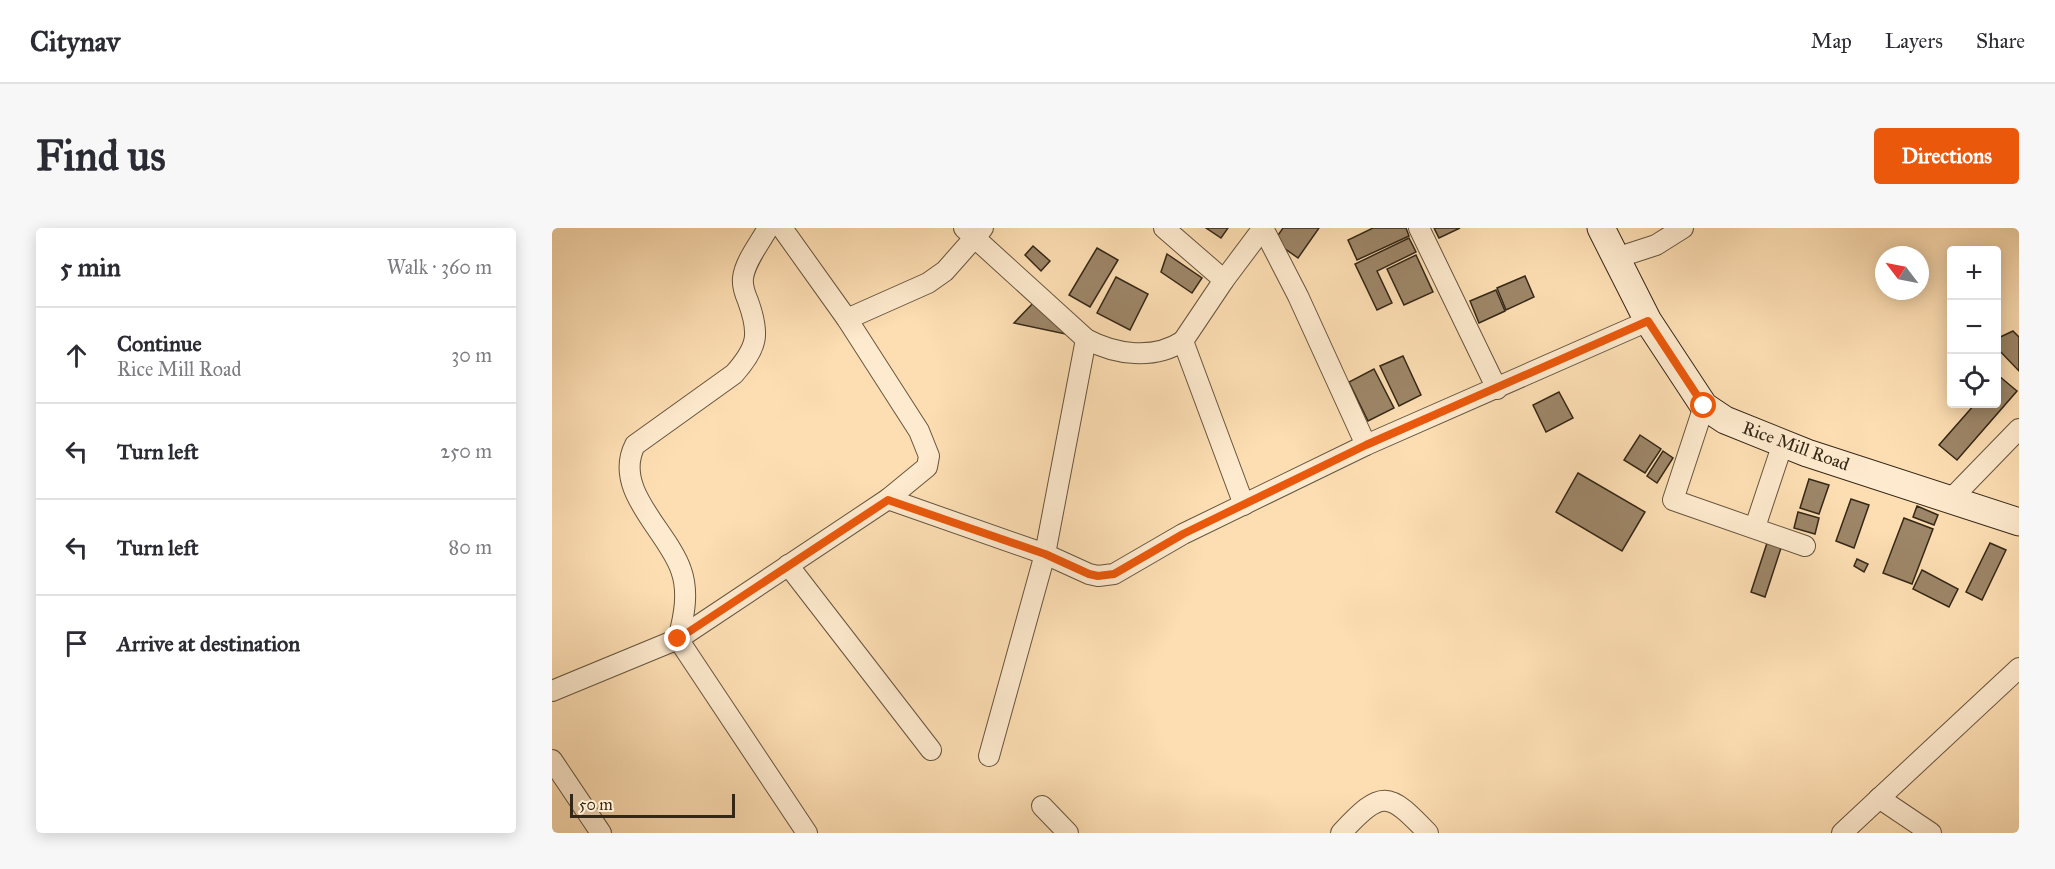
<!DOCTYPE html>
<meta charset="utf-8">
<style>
body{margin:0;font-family:"IM FELL Great Primer",serif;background:#f7f7f7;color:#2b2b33}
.controls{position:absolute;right:18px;top:18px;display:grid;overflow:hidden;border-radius:6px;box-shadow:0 3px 15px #0003}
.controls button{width:54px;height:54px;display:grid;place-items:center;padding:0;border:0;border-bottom:2px solid #e1e1e2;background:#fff;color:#2b2b33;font:30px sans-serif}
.compass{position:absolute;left:1323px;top:18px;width:54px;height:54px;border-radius:50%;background:#fff;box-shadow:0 3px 15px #0003;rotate:302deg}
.scale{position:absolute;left:18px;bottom:15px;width:165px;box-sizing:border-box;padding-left:6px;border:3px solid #342716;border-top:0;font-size:16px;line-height:21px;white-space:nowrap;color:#342716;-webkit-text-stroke:4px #feeace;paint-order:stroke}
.stop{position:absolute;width:18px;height:18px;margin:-14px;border:4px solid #ea580c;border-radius:50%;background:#fff}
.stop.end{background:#ea580c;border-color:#fff;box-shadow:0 2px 6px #0008}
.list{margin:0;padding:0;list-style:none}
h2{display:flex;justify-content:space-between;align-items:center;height:78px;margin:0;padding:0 24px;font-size:26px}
h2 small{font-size:20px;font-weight:400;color:#7c7c81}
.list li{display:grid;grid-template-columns:39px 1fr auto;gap:18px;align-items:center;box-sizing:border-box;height:96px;padding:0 24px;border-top:2px solid #e1e1e2}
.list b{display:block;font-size:22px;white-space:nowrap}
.list p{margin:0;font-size:20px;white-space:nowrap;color:#7c7c81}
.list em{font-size:20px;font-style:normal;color:#7c7c81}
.icon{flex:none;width:33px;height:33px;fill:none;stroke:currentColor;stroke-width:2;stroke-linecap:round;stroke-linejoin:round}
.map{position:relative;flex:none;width:1467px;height:605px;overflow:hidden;border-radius:6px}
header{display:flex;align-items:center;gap:36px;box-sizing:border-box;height:84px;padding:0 30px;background:#fff;border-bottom:2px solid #e1e1e2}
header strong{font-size:28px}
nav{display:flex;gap:33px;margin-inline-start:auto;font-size:21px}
.intro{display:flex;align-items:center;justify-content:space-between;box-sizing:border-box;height:144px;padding:0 36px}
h1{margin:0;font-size:42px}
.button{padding:15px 27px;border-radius:6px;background:#ea580c;color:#fff;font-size:21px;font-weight:700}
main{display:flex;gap:36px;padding:0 36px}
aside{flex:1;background:#fff;border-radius:6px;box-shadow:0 3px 15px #0003}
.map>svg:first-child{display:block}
.building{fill:#9d8668;stroke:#342716;stroke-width:1.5}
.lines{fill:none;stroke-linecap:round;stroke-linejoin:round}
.minor-casing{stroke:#66553d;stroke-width:22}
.secondary-casing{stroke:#342716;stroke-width:29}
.minor{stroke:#feeace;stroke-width:20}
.secondary{stroke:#feeace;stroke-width:27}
.route{stroke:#ea580c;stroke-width:8}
.labels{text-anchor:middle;stroke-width:4.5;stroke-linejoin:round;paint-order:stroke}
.street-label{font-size:18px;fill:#342716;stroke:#feeace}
</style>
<header>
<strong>Citynav</strong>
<nav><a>Map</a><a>Layers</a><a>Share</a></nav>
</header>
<div class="intro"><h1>Find us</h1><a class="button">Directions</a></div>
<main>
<aside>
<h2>5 min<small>Walk · 360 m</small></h2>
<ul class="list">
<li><svg class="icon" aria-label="ahead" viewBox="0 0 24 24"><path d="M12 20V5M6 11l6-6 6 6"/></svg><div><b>Continue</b><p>Rice Mill Road</p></div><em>30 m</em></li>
<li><svg class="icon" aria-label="left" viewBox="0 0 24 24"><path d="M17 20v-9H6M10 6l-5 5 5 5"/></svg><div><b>Turn left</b></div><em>250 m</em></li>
<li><svg class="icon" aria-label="left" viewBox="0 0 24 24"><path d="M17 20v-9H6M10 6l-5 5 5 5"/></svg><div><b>Turn left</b></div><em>80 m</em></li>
<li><svg class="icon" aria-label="arrive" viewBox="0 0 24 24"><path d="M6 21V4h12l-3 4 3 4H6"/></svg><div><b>Arrive at destination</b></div></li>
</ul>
</aside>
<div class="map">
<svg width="1467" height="605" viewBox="0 0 1467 605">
<rect width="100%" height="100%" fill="#fddeb3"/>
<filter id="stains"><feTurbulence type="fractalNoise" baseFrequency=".00333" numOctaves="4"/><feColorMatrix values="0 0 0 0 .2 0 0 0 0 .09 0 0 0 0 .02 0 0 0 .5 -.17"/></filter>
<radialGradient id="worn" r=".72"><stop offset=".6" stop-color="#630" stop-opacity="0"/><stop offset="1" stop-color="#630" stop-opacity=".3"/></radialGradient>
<!-- building -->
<g class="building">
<path d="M654 0H676L669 10Z"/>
<path d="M731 0H767L746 30 722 13Z"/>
<path d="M821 0H854L857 8 805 32 796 12Z"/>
<path d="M882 0H908L887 10Z"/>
<path d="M857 10 864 24 825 43 840 75 825 82 803 36Z"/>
<path d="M481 18 498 33 489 43 473 27Z"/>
<path d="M545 20 566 32 538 79 517 67Z"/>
<path d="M615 26 650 50 640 65 609 44Z"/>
<path d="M864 27 881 64 852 77 835 41Z"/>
<path d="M973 48 982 69 954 82 945 60Z"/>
<path d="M564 49 596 66 578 102 545 85Z"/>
<path d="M944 62 953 83 927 95 918 73Z"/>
<path d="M484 72 523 108 462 95Z"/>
<path d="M1461 103 1467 109V143L1444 119V111Z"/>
<path d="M851 128 869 167 847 178 828 138Z"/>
<path d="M822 141 842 180 816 193 797 154Z"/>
<path d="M1447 148 1465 163 1405 232 1387 217 1423 176H1444V151Z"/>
<path d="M1007 164 1021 190 994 204 981 177Z"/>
<path d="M1088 207 1109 221 1093 245 1072 232Z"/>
<path d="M1111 223 1121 230 1105 255 1095 248Z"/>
<path d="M1026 245 1093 284 1070 323 1004 284Z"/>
<path d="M1257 251 1277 257 1267 286 1248 280Z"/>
<path d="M1299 271 1317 277 1302 320 1284 313Z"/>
<path d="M1365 278 1386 287 1382 297 1361 289Z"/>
<path d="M1246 284 1267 290 1263 306 1242 300Z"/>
<path d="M1352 290 1381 301 1360 356 1331 345Z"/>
<path d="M1215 315 1229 320 1213 369 1199 364Z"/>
<path d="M1438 315 1454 322 1430 372 1414 364Z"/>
<path d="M1305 331 1316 336 1312 344 1302 338Z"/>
<path d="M1370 342 1406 361 1397 379 1361 361Z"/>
</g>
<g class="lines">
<defs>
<g id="minor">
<path d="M216 0C208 15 193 33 191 50 190 58 193 66 196 73 208 106 206 119 182 146L83 217C60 262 116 303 129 342 137 364 132 389 126 411L255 605"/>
<path d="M412 0 534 111C564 127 602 132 631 113"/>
<path d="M612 0 672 52"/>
<path d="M711 0 746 68 814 217"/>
<path d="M867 0 945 161"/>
<path d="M1064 30 1104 17 1131 0"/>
<path d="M295 91 376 55 393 43 431 0"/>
<path d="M1152 178 1121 272 1253 318"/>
<path d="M336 271 493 326 537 346 546 348 562 346 631 306 814 217 1096 93"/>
<path d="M1399 271 1467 201"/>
<path d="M692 277 631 113 672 52 711 0"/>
<path d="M1203 299 1231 215"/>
<path d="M236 337 379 522"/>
<path d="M0 463 126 411 336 271 375 239 377 228 367 203 295 91 230 0"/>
<path d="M437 528 493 326 534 111"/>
<path d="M0 532 49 605"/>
<path d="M1327 570 1379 605"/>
<path d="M490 578 516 605"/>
<path d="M789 605C830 561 836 563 876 605"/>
<path d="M1290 605 1467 440"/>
</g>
<path id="secondary" d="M1049 0 1096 93 1152 178 1173 192 1255 225 1467 294"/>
</defs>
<!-- minor casing -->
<use href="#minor" class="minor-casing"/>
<!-- secondary casing -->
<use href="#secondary" class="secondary-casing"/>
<!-- minor -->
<use href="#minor" class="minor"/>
<!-- secondary -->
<use href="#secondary" class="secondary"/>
</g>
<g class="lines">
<!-- route -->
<path class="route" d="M126 411 336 272 493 326 537 346 546 348 562 346 631 306 814 217 1096 93 1152 178"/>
</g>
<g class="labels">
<!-- street labels -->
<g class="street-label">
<text transform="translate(1244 218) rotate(20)" y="6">Rice Mill Road</text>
</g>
</g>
<rect width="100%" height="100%" filter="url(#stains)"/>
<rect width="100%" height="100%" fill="url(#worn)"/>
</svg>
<div class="controls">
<button>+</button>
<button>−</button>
<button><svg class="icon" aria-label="locate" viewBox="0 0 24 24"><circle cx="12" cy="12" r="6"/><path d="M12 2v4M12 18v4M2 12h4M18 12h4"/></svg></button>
</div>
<svg class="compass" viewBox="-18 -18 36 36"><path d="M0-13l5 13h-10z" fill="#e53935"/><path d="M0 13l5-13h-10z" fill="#7c7c81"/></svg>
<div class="scale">50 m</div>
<div class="stop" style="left:1152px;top:178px"></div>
<div class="stop end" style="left:126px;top:411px"></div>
</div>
</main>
